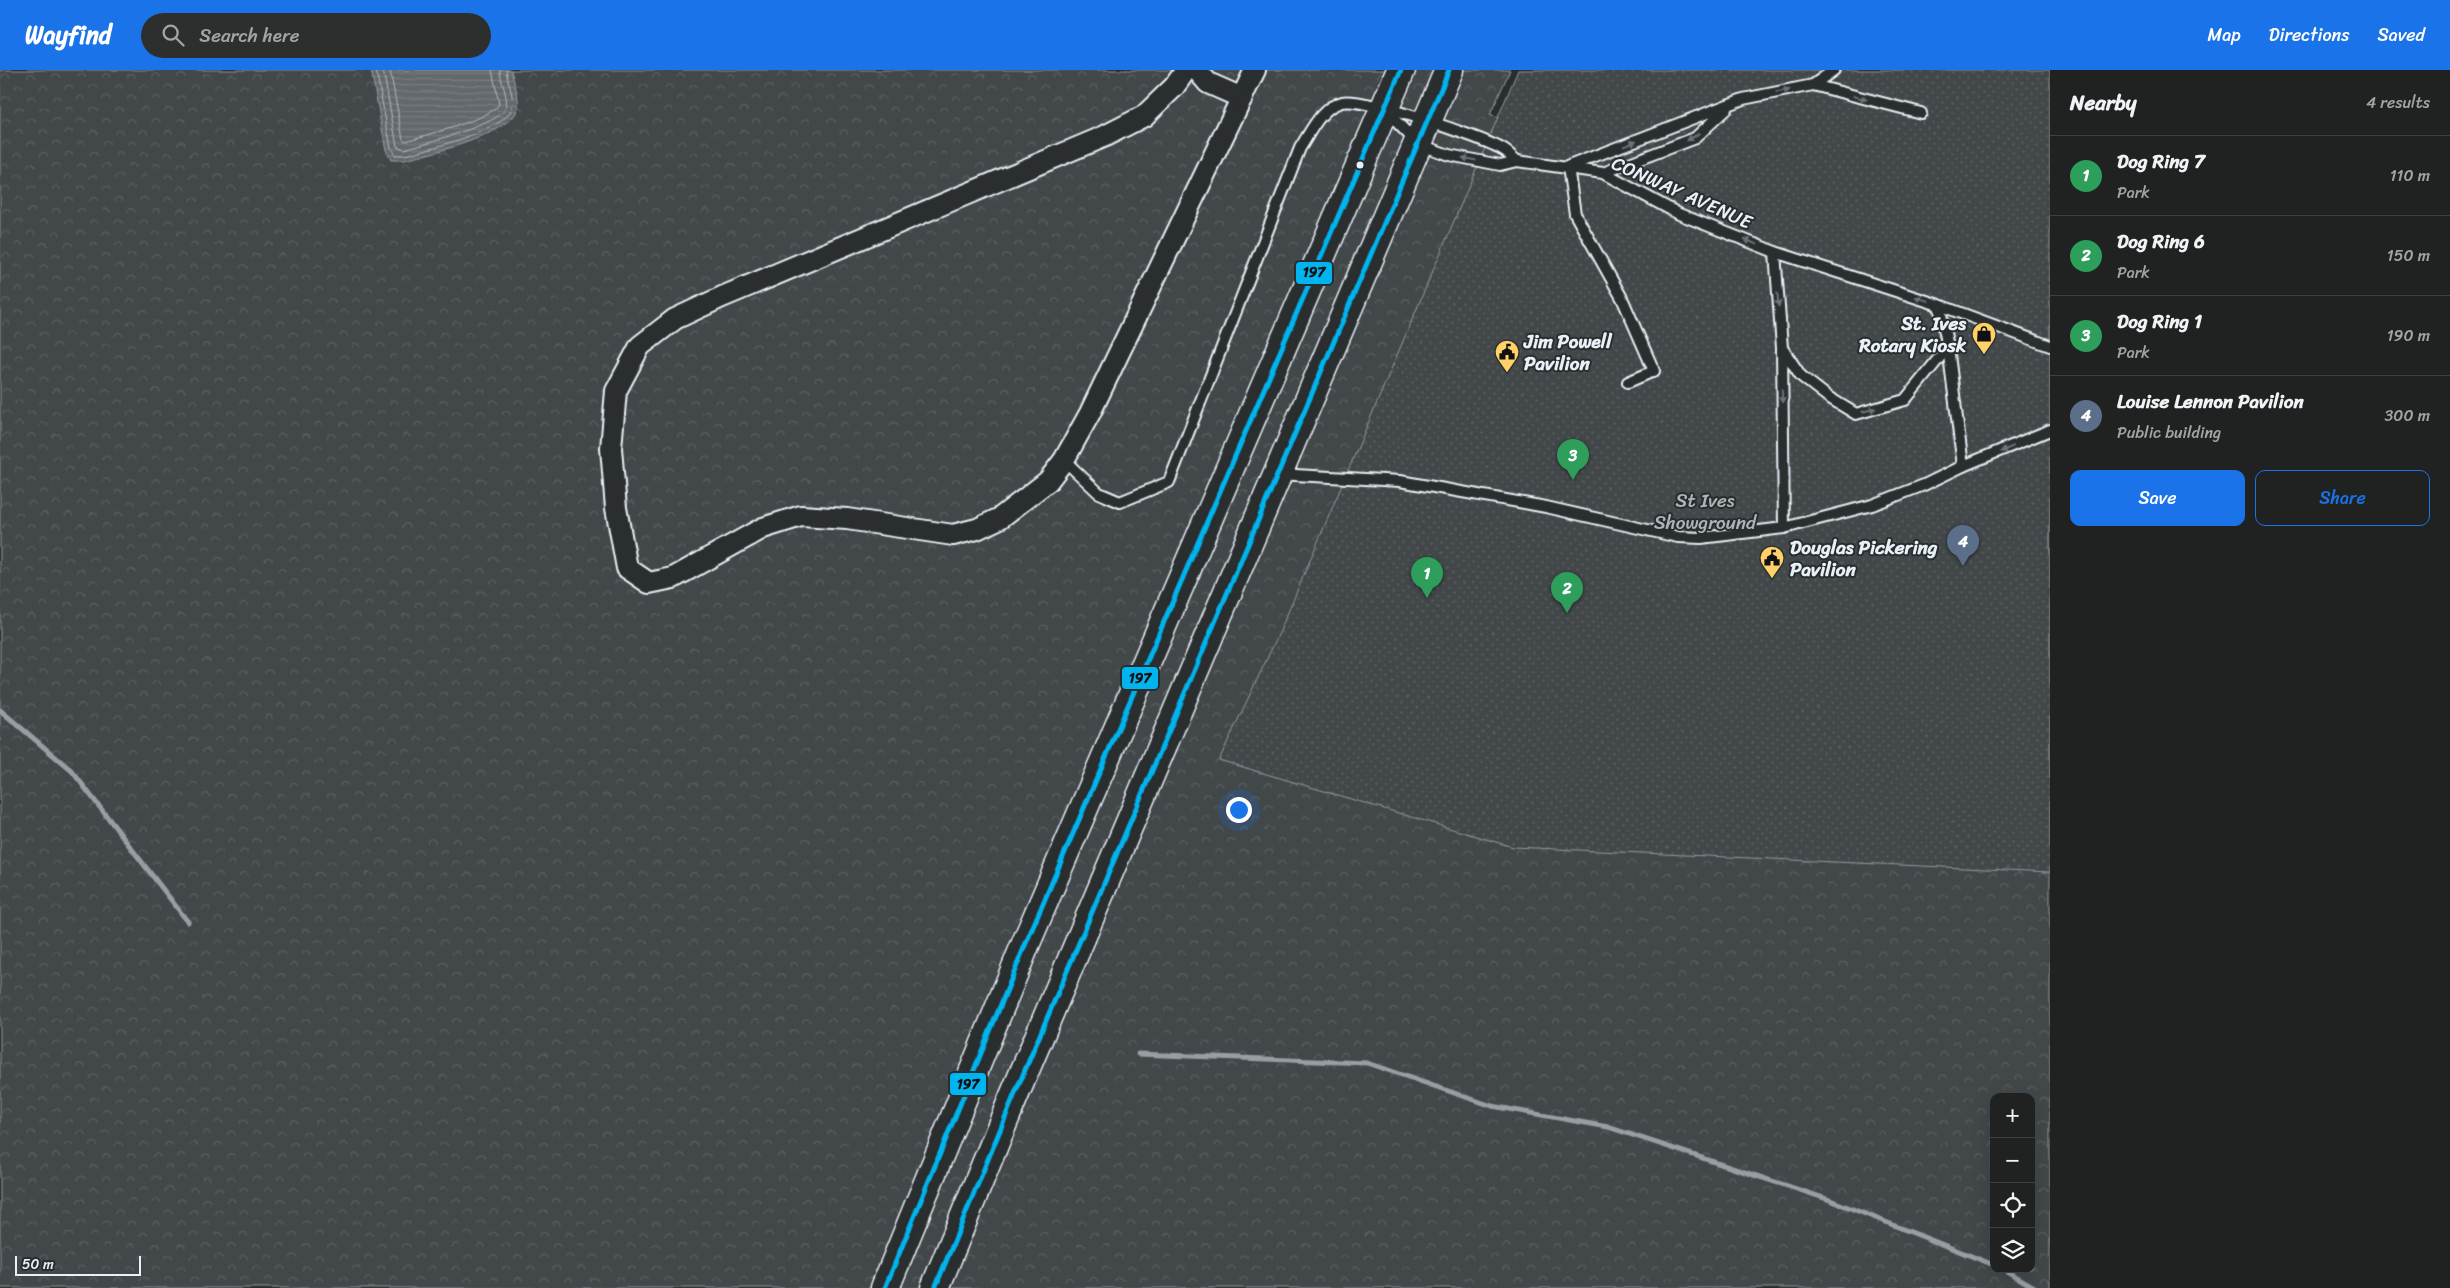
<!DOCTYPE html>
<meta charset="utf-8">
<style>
body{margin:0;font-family:Sriracha,sans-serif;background:#2d2f2f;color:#f1f3f6}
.controls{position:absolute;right:15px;bottom:15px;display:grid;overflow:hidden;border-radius:10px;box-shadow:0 5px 20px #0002}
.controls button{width:45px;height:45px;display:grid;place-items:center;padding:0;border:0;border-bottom:1px solid #3d3f40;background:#202222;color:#f1f3f6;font:25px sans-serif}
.scale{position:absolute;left:15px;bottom:12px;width:126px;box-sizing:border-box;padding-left:5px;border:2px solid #e8f1f8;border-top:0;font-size:14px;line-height:18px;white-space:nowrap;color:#e8f1f8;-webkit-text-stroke:4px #2a2d2e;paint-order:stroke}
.you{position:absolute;left:1238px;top:739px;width:18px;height:18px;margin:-12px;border:4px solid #fff;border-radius:50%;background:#1a73e8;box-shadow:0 0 0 8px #1a73e833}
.badge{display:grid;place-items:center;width:32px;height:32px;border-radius:50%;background:#1a73e8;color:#fff;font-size:16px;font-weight:700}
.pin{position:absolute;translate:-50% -41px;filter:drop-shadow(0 1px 2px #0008)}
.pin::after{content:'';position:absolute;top:26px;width:18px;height:15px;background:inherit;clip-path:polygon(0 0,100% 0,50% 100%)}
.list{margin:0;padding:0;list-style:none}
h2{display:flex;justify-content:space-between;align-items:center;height:65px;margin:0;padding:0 20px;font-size:21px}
h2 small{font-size:16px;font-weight:400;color:#a2a4a5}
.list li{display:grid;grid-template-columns:32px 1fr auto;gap:15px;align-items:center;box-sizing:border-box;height:80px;padding:0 20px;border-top:1px solid #3d3f40}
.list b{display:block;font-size:19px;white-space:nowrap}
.list p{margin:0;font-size:16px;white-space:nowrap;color:#a2a4a5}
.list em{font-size:16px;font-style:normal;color:#a2a4a5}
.actions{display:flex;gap:10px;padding:15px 20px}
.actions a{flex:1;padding:11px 0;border:1px solid #1a73e8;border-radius:10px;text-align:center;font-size:18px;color:#1a73e8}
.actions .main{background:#1a73e8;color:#fff}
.icon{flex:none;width:28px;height:28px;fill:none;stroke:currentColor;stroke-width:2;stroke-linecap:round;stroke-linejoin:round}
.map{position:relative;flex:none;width:2050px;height:1218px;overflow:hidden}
header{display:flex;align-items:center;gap:30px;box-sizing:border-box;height:70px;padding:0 25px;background:#1a73e8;color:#fff}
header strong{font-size:24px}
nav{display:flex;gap:28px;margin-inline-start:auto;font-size:18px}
.search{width:350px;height:45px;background:#2d2f2f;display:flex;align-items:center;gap:12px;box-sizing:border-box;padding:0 18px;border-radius:28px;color:#a2a4a5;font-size:19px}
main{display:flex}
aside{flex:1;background:#202222}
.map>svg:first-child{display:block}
.forest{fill:url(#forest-crowns);stroke:#959ca0;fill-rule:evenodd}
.park{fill:url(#park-dots);stroke:#959ca0}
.water{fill:url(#water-rules);stroke:#989fa3}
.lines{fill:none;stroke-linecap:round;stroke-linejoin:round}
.shore{stroke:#b3bac0;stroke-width:1}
.stream{stroke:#989fa3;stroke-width:5}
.lane-casing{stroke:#e8f1f8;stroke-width:14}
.street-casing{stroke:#e8f1f8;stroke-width:24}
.highway-casing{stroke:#e8f1f8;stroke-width:31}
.lane{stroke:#2a2d2e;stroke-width:10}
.street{stroke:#2a2d2e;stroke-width:20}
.highway{stroke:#2a2d2e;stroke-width:28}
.bus-1-casing{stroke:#2a2d2e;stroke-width:9}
.bus-1{stroke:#00b5ef;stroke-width:5}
.oneway{fill:#6c7275}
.bus-dot{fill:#e8f1f8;stroke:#2a2d2e;stroke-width:2}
.labels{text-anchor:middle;stroke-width:4;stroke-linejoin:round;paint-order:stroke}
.street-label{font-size:19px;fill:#e8f1f8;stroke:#2a2d2e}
.poi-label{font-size:19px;font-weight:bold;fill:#e8f1f8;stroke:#2a2d2e;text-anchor:start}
.park-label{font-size:19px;fill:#aeb5ba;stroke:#2a2d2e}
.line-badge{stroke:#2a2d2e;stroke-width:2}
.pale-badge-label{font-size:14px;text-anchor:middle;font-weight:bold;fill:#111}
</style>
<header>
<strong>Wayfind</strong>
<div class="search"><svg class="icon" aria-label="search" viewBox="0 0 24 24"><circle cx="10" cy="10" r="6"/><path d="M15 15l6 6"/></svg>Search here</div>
<nav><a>Map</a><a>Directions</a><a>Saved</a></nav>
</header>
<main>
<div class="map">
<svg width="2050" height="1218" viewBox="0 0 2050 1218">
<defs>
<pattern id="forest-crowns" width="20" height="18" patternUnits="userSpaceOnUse" patternTransform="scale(1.25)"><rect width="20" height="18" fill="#424648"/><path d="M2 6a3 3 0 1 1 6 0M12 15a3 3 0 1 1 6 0" fill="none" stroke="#5d6163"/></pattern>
<pattern id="park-dots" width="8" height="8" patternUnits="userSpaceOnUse" patternTransform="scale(1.25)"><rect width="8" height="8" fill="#424648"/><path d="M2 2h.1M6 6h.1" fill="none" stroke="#5d6163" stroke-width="1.8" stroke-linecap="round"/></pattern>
<pattern id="water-rules" width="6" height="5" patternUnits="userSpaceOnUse" patternTransform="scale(1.25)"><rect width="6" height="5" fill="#63686b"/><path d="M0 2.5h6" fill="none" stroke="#797e81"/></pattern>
</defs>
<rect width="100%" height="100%" fill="#2a2d2e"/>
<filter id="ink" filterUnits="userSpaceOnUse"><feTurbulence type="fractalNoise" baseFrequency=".02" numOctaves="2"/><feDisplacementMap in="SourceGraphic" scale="10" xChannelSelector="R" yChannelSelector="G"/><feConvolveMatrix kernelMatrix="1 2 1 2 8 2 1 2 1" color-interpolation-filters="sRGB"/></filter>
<g filter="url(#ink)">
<!-- forest -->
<path class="forest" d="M0 0H1510L1490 45 1583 80 2050 243V1218H0ZM1994 1027H2031V1199H1994Z"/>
<!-- park -->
<path class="park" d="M1518 0H2050V802L1513 777 1219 690 1280 561Z"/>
<!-- water -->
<path class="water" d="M371 0H511C513 10 520 28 518 38 512 65 431 83 405 90H391L386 80Z"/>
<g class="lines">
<!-- shore -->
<g class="shore">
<path d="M376 0 391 78 395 85H405C427 79 506 61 512 38 515 27 507 11 506 0"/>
<path d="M383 0 397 76 404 79C422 74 501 54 506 38 509 27 500 11 500 0"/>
<path d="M390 0 403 69 405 71C423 66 492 49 499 34L492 0"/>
</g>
<!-- stream -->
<g class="stream">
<path d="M0 640 72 701 188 852"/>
<path d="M1138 984 1367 993 1492 1036 1608 1057 1830 1130 1994 1195"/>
<path d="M2003 1199 2036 1218"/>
</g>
<defs>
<g id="lane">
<path d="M1813 15 1921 43"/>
<path d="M1385 40 1418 74 1449 85 1500 95 1517 91 1603 103 1679 144 1775 182 1939 235 2050 276"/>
<path d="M1569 96 1743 29 1813 15 1834 0"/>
<path d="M1568 97 1575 144 1622 228 1654 301 1628 312"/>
<path d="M1603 103 1695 68 1726 39"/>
<path d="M1775 182 1782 278 1801 306 1828 327 1856 344 1905 330 1948 277"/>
<path d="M1939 235 1948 277 1963 396"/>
<path d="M1782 279 1784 458"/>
<path d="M1064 390 1099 423 1120 432 1169 412 1300 78C1311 61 1321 37 1342 32 1363 27 1481 67 1502 79 1508 82 1512 87 1517 91"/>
<path d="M1278 404 1400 411 1546 437 1678 467 1701 468 1784 458 1872 435 1924 415 1963 396 2050 360"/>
</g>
<g id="street">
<path d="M1186 0 1174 17 1144 46 1105 66 722 227 675 249 640 276 616 321 611 378 616 438 627 498 649 513 673 508 763 458 801 446 847 449 953 465 977 459 1000 448 1048 411 1064 390 1090 343 1255 0"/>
<path d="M1197 0 1208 13 1242 28"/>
</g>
<g id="highway">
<path d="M885 1218 1026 873 1401 0"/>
<path d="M935 1218 1014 1026 1449 0"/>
</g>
</defs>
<!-- lane casing -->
<use href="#lane" class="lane-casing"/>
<!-- street casing -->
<use href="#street" class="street-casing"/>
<!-- highway casing -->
<use href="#highway" class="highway-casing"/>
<!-- lane -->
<use href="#lane" class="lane"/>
<!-- street -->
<use href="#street" class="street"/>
<!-- highway -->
<use href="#highway" class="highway"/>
<defs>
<g id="bus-1">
<path d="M885 1218 1026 873 1401 0"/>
<path d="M935 1218 1014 1026 1449 0"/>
</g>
</defs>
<!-- bus-1 casing -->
<use href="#bus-1" class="bus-1-casing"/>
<!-- bus-1 -->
<use href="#bus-1" class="bus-1"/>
</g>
<!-- one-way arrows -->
<defs><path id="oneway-solid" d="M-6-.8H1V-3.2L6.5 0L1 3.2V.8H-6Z" transform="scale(1.25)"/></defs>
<g class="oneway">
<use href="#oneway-solid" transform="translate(1783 21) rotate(-11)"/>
<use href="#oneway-solid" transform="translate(1860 28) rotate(15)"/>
<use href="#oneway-solid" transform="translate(1693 67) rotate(149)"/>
<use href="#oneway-solid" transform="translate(1630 73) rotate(-21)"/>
<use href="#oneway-solid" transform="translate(1469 89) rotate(-169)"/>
<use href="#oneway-solid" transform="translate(1751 172) rotate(-158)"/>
<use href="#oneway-solid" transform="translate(1922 229) rotate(-162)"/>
<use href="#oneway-solid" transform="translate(1778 230) rotate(85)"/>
<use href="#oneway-solid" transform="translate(1782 326) rotate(89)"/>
<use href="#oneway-solid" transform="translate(1869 340) rotate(-15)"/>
<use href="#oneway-solid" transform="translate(2007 379) rotate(156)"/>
</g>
</g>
<!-- icons -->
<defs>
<symbol id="shop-pin" viewBox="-11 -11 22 30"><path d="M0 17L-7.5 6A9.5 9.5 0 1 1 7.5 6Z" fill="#ffd166" stroke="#2a2d2e"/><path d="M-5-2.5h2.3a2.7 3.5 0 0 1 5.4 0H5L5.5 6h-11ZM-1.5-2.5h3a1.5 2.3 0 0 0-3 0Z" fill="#111"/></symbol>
<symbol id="civic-pin" viewBox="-11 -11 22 30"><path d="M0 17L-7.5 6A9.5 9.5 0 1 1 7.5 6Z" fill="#ffd166" stroke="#2a2d2e"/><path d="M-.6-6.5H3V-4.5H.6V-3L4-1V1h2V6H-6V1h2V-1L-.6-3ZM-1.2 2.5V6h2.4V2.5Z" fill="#111"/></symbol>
</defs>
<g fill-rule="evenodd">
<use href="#shop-pin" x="1970" y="250" width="28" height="38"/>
<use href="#civic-pin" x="1493" y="268" width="28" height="38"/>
<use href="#civic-pin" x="1758" y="474" width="28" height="38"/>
</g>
<!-- markers -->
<circle class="bus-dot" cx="1360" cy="95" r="4.5"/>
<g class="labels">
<!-- street labels -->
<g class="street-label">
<text transform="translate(1682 122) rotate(24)" y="7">CONWAY AVENUE</text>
</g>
<!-- poi labels -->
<g class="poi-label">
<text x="1966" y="260" text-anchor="end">St. Ives<tspan x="1966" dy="22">Rotary Kiosk</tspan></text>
<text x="1524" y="278">Jim Powell<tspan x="1524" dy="22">Pavilion</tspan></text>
<text x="1790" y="484">Douglas Pickering<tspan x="1790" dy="22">Pavilion</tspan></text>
</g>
<!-- park labels -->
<g class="park-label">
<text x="1705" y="437">St Ives<tspan x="1705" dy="22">Showground</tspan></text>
</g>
</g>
<g class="line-badge">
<rect x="1295" y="191" width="38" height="24" rx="5" fill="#00b5ef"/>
<rect x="1121" y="596" width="38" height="24" rx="5" fill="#00b5ef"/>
<rect x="949" y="1002" width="38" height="24" rx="5" fill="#00b5ef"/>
</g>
<g class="pale-badge-label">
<text x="1314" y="207">197</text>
<text x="1140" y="613">197</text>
<text x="968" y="1019">197</text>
</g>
</svg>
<div class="controls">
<button>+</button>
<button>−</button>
<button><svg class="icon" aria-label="locate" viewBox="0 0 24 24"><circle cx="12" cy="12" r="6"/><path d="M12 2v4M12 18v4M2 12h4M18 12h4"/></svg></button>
<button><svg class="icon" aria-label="layers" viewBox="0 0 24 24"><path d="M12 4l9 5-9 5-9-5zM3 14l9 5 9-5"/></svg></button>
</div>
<div class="scale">50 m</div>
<div class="you"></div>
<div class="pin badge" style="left:1427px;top:528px;background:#2e9e5b">1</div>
<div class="pin badge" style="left:1567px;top:543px;background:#2e9e5b">2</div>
<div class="pin badge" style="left:1573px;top:410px;background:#2e9e5b">3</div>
<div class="pin badge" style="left:1963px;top:496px;background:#5c6f8a">4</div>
</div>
<aside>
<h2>Nearby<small>4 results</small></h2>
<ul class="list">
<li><span class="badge" style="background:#2e9e5b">1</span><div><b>Dog Ring 7</b><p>Park</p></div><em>110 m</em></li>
<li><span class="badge" style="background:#2e9e5b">2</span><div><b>Dog Ring 6</b><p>Park</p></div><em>150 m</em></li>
<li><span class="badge" style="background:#2e9e5b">3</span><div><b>Dog Ring 1</b><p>Park</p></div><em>190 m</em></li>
<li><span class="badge" style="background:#5c6f8a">4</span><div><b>Louise Lennon Pavilion</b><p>Public building</p></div><em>300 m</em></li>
</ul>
<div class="actions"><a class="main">Save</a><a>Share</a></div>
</aside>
</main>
